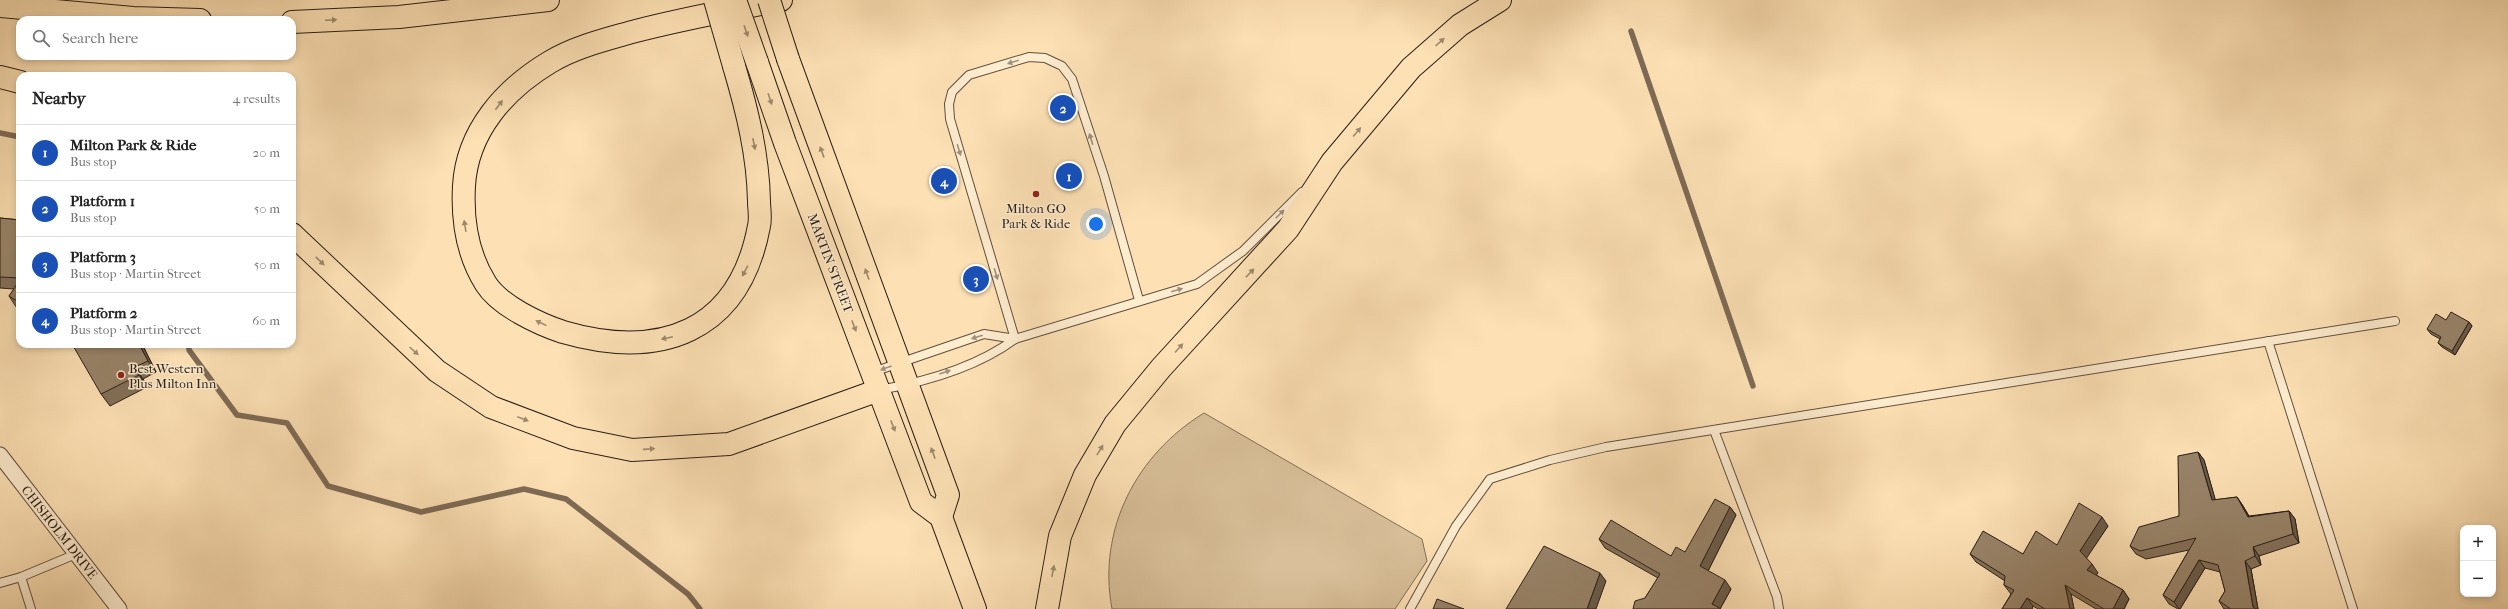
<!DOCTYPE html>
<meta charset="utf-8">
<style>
body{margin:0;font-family:"IM FELL French Canon",serif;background:#f2f2f2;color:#222}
.controls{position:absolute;right:12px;bottom:12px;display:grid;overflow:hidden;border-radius:8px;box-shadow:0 2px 6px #0003}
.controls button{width:36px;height:36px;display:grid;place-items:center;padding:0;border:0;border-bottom:1px solid #e0e0e0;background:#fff;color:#222;font:20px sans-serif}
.you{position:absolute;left:1096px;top:224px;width:14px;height:14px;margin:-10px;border:3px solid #fff;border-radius:50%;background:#1a73e8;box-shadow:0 0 0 6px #1a73e833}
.badge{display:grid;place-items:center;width:26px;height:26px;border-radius:50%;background:#0f766e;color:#fff;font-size:13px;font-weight:700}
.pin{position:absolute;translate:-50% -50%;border:2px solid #fff;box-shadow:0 1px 4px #0006}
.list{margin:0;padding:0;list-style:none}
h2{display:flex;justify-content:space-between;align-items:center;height:52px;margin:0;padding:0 16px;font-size:17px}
h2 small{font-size:13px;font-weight:400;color:#767676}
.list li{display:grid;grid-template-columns:26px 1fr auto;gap:12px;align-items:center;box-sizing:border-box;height:56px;padding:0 16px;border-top:1px solid #e0e0e0}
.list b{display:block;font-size:15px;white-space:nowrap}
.list p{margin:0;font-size:13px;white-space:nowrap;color:#767676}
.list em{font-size:13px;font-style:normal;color:#767676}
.icon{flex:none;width:22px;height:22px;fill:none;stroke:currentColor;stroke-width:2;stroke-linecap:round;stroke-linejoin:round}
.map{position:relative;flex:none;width:2508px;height:609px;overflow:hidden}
.search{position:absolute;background:#fff;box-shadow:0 2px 6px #0003;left:16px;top:16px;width:280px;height:44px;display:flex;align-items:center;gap:10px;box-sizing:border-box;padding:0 14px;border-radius:12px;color:#767676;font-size:15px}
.panel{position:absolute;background:#fff;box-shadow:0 2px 6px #0003;left:16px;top:72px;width:280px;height:276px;border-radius:12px}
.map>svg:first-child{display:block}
.green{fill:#d9c09a;stroke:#826f58}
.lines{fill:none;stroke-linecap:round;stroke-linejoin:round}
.stream{stroke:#7e6b55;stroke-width:5.5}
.service-casing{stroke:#604f3e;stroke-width:10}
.minor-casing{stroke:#604f3e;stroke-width:17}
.primary-casing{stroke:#2b1e16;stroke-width:24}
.motorway-casing{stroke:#2b1e16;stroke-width:24}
.service{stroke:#feeccf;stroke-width:8}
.minor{stroke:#feeccf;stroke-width:15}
.primary{stroke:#fde1b5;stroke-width:22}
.motorway{stroke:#fde1b5;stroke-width:22}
.primary-bridge-casing{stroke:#2b1e16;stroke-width:24;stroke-linecap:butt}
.motorway-bridge-casing{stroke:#2b1e16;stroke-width:24;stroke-linecap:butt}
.primary-bridge{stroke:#fde1b5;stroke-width:22}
.motorway-bridge{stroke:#fde1b5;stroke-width:22}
.wall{fill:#83715a;stroke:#2b1e16}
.shaded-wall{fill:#6a5c4a;stroke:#2b1e16}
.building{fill:#988369;stroke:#2b1e16}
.oneway{fill:#9e896d}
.oneway2{fill:#9f8f7c}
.poi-dot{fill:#8f2418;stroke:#feeccf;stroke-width:1.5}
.labels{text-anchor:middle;stroke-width:3;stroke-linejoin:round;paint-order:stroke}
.poi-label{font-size:13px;fill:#2b1e16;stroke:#feeccf}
.street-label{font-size:13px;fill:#2b1e16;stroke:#feeccf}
</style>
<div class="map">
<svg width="2508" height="609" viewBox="0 0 2508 609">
<rect width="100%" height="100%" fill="#fde1b5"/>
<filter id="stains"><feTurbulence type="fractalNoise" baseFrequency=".005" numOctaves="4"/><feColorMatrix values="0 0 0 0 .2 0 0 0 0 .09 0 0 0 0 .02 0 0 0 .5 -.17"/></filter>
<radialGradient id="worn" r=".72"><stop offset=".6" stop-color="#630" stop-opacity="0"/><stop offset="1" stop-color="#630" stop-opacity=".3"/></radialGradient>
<!-- green -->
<path class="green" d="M1204 413 1422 539 1427 561 1395 609H1112C1097 529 1137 454 1204 413Z"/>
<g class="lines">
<!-- stream -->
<g class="stream">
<path d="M1631 31 1753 386"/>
<path d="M0 133 20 137"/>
<path d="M189 344V350L237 415 287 423 328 486 421 512 524 489 566 499 688 594 700 609"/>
</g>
<defs>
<g id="service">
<path d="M1015 339 950 119 949 104 952 92 969 75 1029 57 1045 58 1062 66 1072 79 1104 176 1139 300"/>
<path d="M2268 341 2353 609"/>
<path d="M873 372 984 334 1015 339"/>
<path d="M879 390C925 382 977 367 1015 339L1197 284 1243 251 1302 192"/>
<path d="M1714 430 1777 597 1779 609"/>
<path d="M0 583 21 577"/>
<path d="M31 609 21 577 76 554"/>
<path d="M1410 609 1456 526 1490 479 1550 460 1606 447 2395 321"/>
</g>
<path id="minor" d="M0 455 119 609"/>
<g id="primary">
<path d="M788 59 948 495 941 517"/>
<path d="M757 62 785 143 921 502 941 517 975 609"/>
</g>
<g id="motorway">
<path d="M0 6 133 18 200 20"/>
<path d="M292 22 399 17 548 0"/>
<path d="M734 66C747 110 758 154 759 201 759 209 761 218 759 226 739 333 660 360 563 332 539 324 500 306 486 284 467 254 462 221 464 186 467 131 505 89 550 62 575 47 604 40 632 32 681 19 731 10 781 0"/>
<path d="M0 77 20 82"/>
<path d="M292 234 437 371 491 407 573 438 632 450 729 444 879 390"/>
<path d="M1047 609 1060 536 1085 475 1115 424 1161 368 1288 229 1332 162 1411 68 1460 25 1500 0"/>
</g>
</defs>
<!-- service casing -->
<use href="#service" class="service-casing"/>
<!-- minor casing -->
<use href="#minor" class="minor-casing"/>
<!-- primary casing -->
<use href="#primary" class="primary-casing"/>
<!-- motorway casing -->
<use href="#motorway" class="motorway-casing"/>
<!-- service -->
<use href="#service" class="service"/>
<!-- minor -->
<use href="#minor" class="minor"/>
<!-- primary -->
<use href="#primary" class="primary"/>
<!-- motorway -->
<use href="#motorway" class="motorway"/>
<defs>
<g id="primary-bridge">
<path d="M735 0 757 62"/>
<path d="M769 0 788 59"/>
</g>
<path id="motorway-bridge" d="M715 0 734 66"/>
</defs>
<!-- primary-bridge casing -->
<use href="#primary-bridge" class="primary-bridge-casing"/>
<!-- motorway-bridge casing -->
<use href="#motorway-bridge" class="motorway-bridge-casing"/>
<!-- primary-bridge -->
<use href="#primary-bridge" class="primary-bridge"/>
<!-- motorway-bridge -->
<use href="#motorway-bridge" class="motorway-bridge"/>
</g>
<!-- wall -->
<g class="wall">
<path d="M0 218 20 220V310L17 308 9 296 14 289 0 288Z"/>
<path d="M2446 320 2469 322 2472 326 2455 355 2442 347 2438 343 2440 339 2431 334 2427 329Z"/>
<path d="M142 344 156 372 143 379 147 387 110 406 101 394Z"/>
<path d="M2198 452 2204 460 2215 500 2237 497 2243 506 2249 516 2289 511 2295 519 2299 543 2259 556 2261 565 2251 569 2258 609H2224L2219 601 2225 591 2220 572 2205 568 2180 609H2178L2169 604 2163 595 2189 550 2146 559 2136 554 2130 546 2179 516Z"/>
<path d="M1730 507 1736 515 1708 571 1731 589 1720 609 1645 598 1658 578 1605 548 1599 539 1671 556 1685 552Z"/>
<path d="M2108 526 2086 558 2098 573 2096 575 2123 590 2129 599 2124 609H2096L2071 594 2074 609H2038L2033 606 2032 609H2002L2011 594 2004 585 2005 581 1976 562 1970 554H2023L2057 545Z"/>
</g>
<!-- shaded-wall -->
<g class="shaded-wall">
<path d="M2469 322 2472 326 2455 355 2452 351Z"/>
<path d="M139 344H142L156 372 148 361Z"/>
<path d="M135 367 143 379 147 387 139 375Z"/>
<path d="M2198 452 2204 460 2218 509 2212 500Z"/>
<path d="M2237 497 2243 506 2254 525 2248 517Z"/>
<path d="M1730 507 1736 515 1706 575 1700 566Z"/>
<path d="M2289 511 2295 519 2299 543 2293 534Z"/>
<path d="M2102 517 2108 526 2086 559 2080 551Z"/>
<path d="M2253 547 2259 556 2261 565 2255 556Z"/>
<path d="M2199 560 2205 568 2180 609H2179L2174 602Z"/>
<path d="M2245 561 2251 569 2258 609H2254L2253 607Z"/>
<path d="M2092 564 2098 573 2093 579 2087 570Z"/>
<path d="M1600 573 1606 581 1596 609H1587Z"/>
<path d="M1725 580 1731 589 1720 609 1712 604Z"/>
<path d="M2065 585 2071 594 2074 609H2070Z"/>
<path d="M2123 590 2129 599 2124 609H2113Z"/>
<path d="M2027 598 2033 606 2032 609H2020Z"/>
</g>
<!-- building -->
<g class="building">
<path d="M0 218 20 220V278L0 277Z"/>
<path d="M20 280V303L9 296Z"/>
<path d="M2451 312 2469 322 2452 351 2438 343 2441 337 2427 329 2436 314 2446 320Z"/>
<path d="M72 344H139L148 361 135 367 139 375 101 394Z"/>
<path d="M2198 452 2212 500 2237 497 2248 517 2289 511 2293 534 2253 547 2255 556 2245 561 2253 607 2256 609H2231L2219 601 2225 591 2218 565 2199 560 2174 602 2163 595 2196 538 2140 551 2130 546 2139 527 2179 516 2178 456Z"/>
<path d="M1715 499 1730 507 1700 566 1725 580 1712 604 1721 609H1633L1635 601 1645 598 1660 574 1599 539 1611 520 1671 556 1676 547 1685 552Z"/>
<path d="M2079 503 2102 517 2080 551 2092 564 2087 570 2123 590 2113 609H2104L2065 585 2070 609H2045L2027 598 2020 609H2002L2014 590 2004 585 2005 576 1970 554 1983 531 2023 554 2036 531 2057 545Z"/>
<path d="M1544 546 1600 573 1587 609H1506Z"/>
<path d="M1437 599 1464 609H1433Z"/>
</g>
<!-- one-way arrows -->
<defs><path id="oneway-solid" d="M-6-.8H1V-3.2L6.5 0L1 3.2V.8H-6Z"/></defs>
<g class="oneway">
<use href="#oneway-solid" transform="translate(331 20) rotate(-3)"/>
<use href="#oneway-solid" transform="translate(746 31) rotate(71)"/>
<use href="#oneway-solid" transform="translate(1440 42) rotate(-42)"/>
<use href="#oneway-solid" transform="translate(770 99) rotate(71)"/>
<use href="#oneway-solid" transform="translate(499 105) rotate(-53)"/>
<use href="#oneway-solid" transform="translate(1357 132) rotate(-50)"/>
<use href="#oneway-solid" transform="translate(754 144) rotate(79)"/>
<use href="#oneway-solid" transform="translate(822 152) rotate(-110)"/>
<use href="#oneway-solid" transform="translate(465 226) rotate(-99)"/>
<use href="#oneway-solid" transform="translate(320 261) rotate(44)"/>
<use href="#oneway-solid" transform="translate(745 271) rotate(118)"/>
<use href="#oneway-solid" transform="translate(1250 273) rotate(-46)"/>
<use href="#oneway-solid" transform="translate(867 274) rotate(-110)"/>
<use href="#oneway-solid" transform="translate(541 323) rotate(-154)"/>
<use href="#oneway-solid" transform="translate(854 326) rotate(69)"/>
<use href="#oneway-solid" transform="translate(667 338) rotate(168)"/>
<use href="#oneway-solid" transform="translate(1179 348) rotate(-48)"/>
<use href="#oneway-solid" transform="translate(414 351) rotate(42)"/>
<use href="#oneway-solid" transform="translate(523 419) rotate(21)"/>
<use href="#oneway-solid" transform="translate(893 426) rotate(69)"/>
<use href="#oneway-solid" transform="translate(649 449) rotate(-4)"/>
<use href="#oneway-solid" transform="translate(1100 450) rotate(-59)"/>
<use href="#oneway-solid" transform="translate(933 453) rotate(-110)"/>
<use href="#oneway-solid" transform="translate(1053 571) rotate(-79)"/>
</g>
<g class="oneway2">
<use href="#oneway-solid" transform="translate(1013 62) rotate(163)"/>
<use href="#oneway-solid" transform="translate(1091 139) rotate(-107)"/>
<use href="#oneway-solid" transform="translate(959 150) rotate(73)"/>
<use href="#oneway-solid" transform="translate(1280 214) rotate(-45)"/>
<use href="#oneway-solid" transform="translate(996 274) rotate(73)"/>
<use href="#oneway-solid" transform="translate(1177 290) rotate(-16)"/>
<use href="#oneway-solid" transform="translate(977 337) rotate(162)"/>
<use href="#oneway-solid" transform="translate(886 368) rotate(160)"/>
<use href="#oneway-solid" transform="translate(945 372) rotate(-19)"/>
</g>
<!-- markers -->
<g class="poi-dot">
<circle cx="1036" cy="194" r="4"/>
<circle cx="121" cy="375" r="4"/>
</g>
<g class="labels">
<!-- poi labels -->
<g class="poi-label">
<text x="1036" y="213">Milton GO<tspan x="1036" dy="15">Park &amp; Ride</tspan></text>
<text x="129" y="373" text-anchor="start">Best Western<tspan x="129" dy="15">Plus Milton Inn</tspan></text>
</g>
<!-- street labels -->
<g class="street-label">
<text transform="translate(831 263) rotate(69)" y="5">MARTIN STREET</text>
<text transform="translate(60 532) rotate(52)" y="5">CHISHOLM DRIVE</text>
</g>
</g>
<rect width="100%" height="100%" filter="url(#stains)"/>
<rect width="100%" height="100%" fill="url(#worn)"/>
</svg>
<div class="controls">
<button>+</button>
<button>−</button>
</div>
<div class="you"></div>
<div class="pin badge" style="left:1069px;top:176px;background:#1a4fb4">1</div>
<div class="pin badge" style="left:1063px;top:108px;background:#1a4fb4">2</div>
<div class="pin badge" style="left:976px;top:279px;background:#1a4fb4">3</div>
<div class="pin badge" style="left:944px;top:181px;background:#1a4fb4">4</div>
<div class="search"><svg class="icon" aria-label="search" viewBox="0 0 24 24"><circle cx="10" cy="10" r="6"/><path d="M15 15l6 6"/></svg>Search here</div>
<section class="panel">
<h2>Nearby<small>4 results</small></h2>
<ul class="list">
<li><span class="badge" style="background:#1a4fb4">1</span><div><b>Milton Park &amp; Ride</b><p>Bus stop</p></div><em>20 m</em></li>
<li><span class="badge" style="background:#1a4fb4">2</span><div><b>Platform 1</b><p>Bus stop</p></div><em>50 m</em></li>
<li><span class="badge" style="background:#1a4fb4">3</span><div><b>Platform 3</b><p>Bus stop · Martin Street</p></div><em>50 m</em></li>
<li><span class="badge" style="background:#1a4fb4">4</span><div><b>Platform 2</b><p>Bus stop · Martin Street</p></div><em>60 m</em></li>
</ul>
</section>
</div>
